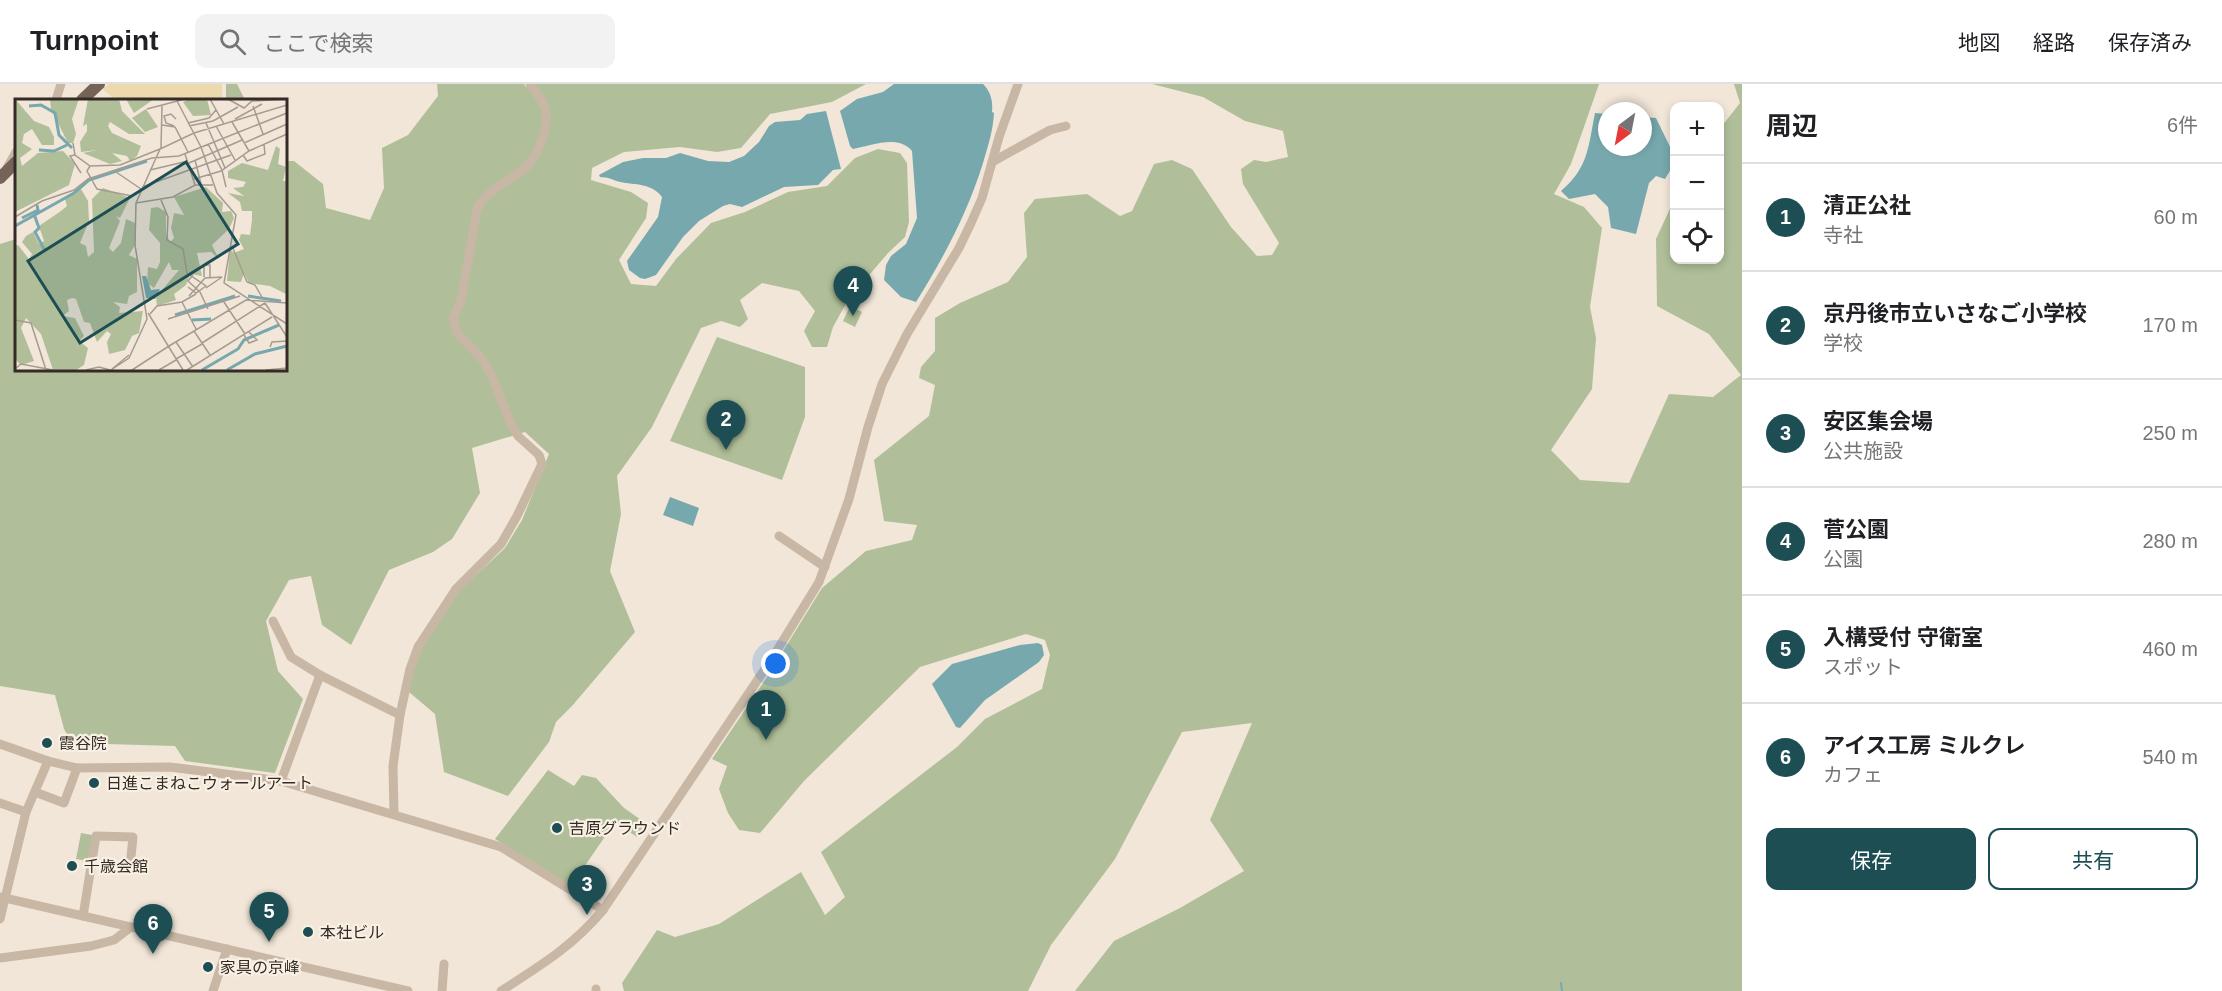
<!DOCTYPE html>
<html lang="ja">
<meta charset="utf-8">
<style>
body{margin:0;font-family:Arial,"Noto Sans JP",sans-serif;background:#f2f2f2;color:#202124}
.controls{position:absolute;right:18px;top:18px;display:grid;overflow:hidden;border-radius:12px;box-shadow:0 3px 9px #0003}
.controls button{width:54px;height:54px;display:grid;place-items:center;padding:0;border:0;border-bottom:2px solid #e0e0e0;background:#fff;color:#202124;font:30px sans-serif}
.compass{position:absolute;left:1598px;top:18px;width:54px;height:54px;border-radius:50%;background:#fff;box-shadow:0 3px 9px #0003;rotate:212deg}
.you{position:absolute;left:776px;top:580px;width:21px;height:21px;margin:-15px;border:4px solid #fff;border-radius:50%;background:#1a73e8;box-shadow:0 0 0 9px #1a73e833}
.badge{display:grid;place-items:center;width:39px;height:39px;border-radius:50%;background:#1c4e54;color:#fff;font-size:20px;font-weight:700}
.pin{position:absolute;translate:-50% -50px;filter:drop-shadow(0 2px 3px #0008)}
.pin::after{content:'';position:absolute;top:32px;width:21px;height:18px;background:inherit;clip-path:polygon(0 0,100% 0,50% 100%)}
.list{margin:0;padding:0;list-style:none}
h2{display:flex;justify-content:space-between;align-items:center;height:78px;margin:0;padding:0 24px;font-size:26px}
h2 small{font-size:20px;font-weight:400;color:#757577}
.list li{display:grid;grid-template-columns:39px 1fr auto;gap:18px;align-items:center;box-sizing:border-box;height:108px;padding:0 24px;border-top:2px solid #e0e0e0}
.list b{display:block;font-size:22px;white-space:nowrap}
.list p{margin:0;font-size:20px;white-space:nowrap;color:#757577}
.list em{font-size:20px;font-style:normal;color:#757577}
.actions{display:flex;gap:12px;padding:18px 24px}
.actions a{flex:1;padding:14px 0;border:2px solid #1c4e54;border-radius:12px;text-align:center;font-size:21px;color:#1c4e54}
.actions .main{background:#1c4e54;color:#fff}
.icon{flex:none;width:33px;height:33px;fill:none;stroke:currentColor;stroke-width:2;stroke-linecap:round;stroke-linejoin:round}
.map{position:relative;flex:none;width:1742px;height:907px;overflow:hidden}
header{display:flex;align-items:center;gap:36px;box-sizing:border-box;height:84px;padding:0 30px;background:#fff;border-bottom:2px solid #e0e0e0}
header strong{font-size:28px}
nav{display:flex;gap:33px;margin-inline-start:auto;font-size:21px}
.search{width:420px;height:54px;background:#f2f2f2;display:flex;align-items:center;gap:15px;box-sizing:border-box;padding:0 21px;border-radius:12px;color:#757577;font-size:22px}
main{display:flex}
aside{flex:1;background:#fff}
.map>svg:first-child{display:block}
.green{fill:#b0bf99}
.sand{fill:#ecdaae}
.water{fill:#77a8ad}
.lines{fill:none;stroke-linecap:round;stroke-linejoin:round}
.stream{stroke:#77a8ad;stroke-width:2}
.minor{stroke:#c8b7a4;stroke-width:9}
.major{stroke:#766357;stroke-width:12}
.poi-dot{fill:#1c4e54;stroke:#f9f0e4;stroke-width:2}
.labels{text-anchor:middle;stroke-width:4.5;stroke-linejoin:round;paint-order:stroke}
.poi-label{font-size:16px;fill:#342b26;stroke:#f9f0e4;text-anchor:start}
.inset-river{fill:none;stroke:#77a8ad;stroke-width:3}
.inset-road{fill:none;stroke:#a59b91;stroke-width:1.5}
.view{fill:#1c4e54;fill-opacity:0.15;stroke:#1c4e54;stroke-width:3}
.inset-edge{fill:none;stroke:#342b26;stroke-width:3}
</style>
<header>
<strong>Turnpoint</strong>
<div class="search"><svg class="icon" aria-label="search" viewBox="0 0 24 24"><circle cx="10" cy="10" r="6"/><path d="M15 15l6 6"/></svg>ここで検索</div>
<nav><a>地図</a><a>経路</a><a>保存済み</a></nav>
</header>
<main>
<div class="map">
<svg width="1742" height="907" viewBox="0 0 1742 907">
<rect width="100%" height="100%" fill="#f1e6d8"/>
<!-- green -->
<g class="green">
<path d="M226 0H237L245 16H226Z"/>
<path d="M437 0H524L526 3 532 0H866L832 18 770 30 741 64 717 68 680 63 624 68 592 84 591 96 631 108 648 119 646 134 619 176 631 200 656 202 676 175 711 139 745 128 788 108 827 102 855 74 878 65 900 69 907 79 909 138 905 153 888 169 848 216 833 243 827 263H812L804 247 815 227 799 207 762 199 740 216 748 235 740 243 721 237 701 244 652 343 617 392 621 430 610 487 635 548 572 622 556 638 549 658 508 712 444 688 435 630 409 608 412 586 421 565 458 508 505 464 522 436 549 370 525 348 472 364 480 409 452 455 433 468 389 486 351 561 322 541 311 492 289 496 266 537 278 587 303 615 275 689 185 677 175 662 72 659 64 645 55 611 0 602V160L16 155V285H285V77H294L323 100 326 124 370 136 384 104 382 64 408 51 438 12Z"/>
<path d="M1152 0H1599L1571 80 1554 110 1584 123 1602 144 1590 223 1596 254 1592 305 1551 366 1580 396 1629 399 1669 310 1713 313 1741 291 1709 250 1657 222 1656 155 1674 116V176H1720V41L1722 42 1740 19 1734 0H1742V907H1075L1114 857 1180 824 1244 787 1210 736 1252 639 1182 648 1115 775 1051 861 1028 907H624L622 899 657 846 675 853 719 840 801 788 825 831 845 813 821 768 957 663 985 635 1042 605 1050 571 1045 556 1026 550 920 583 804 697 760 749 739 746 728 729 719 705 727 682 712 675 767 593 822 504 866 467 912 456 917 441 884 437 874 376 929 332 935 301 919 294 921 283 935 267V234L960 219 1008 198 1027 173 1024 129 1035 115 1087 110 1120 132 1132 127 1154 80 1172 76 1192 85 1231 143 1257 172 1272 171 1279 159 1243 100 1241 85 1254 76 1266 78 1288 73 1283 47 1245 37 1203 13Z"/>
<path d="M850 222 862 228 855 243 843 237Z"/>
<path d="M717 253 805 283V333L782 396 670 357Z"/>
<path d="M548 686 574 702 582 691 596 694 624 724 647 740 637 753 615 738 571 802 495 755Z"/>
<path d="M81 749 92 751 88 777 76 775Z"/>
</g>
<!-- sand -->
<path class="sand" d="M109 0H222V16H115L103 5Z"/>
<!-- water -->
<g class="water">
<path d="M894 0H983C991 8 993 17 992 28L994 29C993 47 988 62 983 79 967 130 944 173 916 218L901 213 884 196 886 181 891 172 906 160 917 134 912 67C898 50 871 62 853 65L850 62 840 27 857 15 883 8Z"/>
<path d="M826 27 841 85 833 86 818 101 784 103 742 123 730 120 723 122 699 137 683 153 656 191 645 195 640 194 629 186 627 177 658 133 662 113C652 99 635 101 620 98 613 96 608 93 600 93L599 91 623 78 643 74H666L680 69 708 77 729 78 744 72 759 58 769 42 775 38 800 36 807 30Z"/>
<path d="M1595 29 1607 30V63H1643V33L1656 34 1674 71V80L1665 95 1656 92 1649 99 1636 150 1611 144 1608 123 1595 110 1569 115 1561 107C1589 83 1588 63 1595 29Z"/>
<path d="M670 413 699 424 693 442 663 431Z"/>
<path d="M1038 559 1042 561 1044 571 1039 578 985 616 960 644 956 643 932 600 952 580 1020 561Z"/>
</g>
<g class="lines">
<!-- stream -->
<path class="stream" d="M1561 899 1562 907"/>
<!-- minor -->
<g class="minor">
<path d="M56 16 61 0"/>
<path d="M992 78 1050 46 1066 42"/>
<path d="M7 84 16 68"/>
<path d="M779 452 825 483"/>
<path d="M273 537 291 573 320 591 400 631"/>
<path d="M0 660 48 677 77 684 170 683 281 697 501 763 603 826"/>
<path d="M281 697 320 591"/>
<path d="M35 708 64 719 77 684"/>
<path d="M0 719 26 728"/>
<path d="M394 730 393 682 400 631 410 585 418 563 456 505 501 460 517 432 542 380 539 371 518 352 510 338 491 290 483 276 457 249 453 234 461 217 477 125C489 104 504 100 522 87 537 76 550 42 545 24 542 15 535 7 530 0"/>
<path d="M0 813 408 907"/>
<path d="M83 832 96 752 133 753 130 783"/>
<path d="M0 835 26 728 48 677"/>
<path d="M0 874 91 862 114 856 131 843"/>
<path d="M596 905V907"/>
<path d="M213 907 227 865"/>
<path d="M442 907 444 880"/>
<path d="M501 907C540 882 573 862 603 826L771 576 819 498 849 415 868 343 882 300 907 250 959 164 971 139 982 114 999 53 1018 0"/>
</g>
<!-- major -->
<g class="major">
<path d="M82 16 99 0"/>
<path d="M0 94 16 78"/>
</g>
</g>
<!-- markers -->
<g class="poi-dot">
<circle cx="47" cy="659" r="6"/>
<circle cx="94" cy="699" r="6"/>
<circle cx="557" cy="744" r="6"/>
<circle cx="72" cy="782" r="6"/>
<circle cx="308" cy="848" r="6"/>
<circle cx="208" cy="883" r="6"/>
</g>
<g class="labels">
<!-- poi labels -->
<g class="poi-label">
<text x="59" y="665">霞谷院</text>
<text x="106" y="705">日進こまねこウォールアート</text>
<text x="569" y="750">吉原グラウンド</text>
<text x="84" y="788">千歳会館</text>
<text x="320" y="854">本社ビル</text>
<text x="220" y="889">家具の京峰</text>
</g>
</g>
<!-- overview -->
<g transform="translate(15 15)">
<rect width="272" height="272" fill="#f1e6d8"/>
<path d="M0 0 19 22 34 28 39 38V46H27L17 30 9 35 7 44 17 50 5 59 7 67 23 54 48 52 60 65 54 86 0 113ZM35 0H64L57 20 61 35 58 44H53L36 10ZM73 0H104L107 12 130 35H114L95 23 93 27 97 34 126 47 122 57 115 62 112 57 97 54 107 62 95 65 68 54 82 51 66 53 65 43 72 32V25L68 27ZM111 0H139L119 14ZM174 0H192L196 16 178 17 168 3ZM131 10 143 28 130 33 117 19ZM261 47 265 50 263 65 271 68 268 82H271V195L255 187 234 184 229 174 226 183 212 182 215 150 219 154 229 150 224 141 226 135 235 136 237 121V112H227L225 103 213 94 229 97 218 89 228 88 231 83 213 79V72L227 64 253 71ZM191 88 208 104 207 113 216 112 219 119 214 130 197 146 204 160 196 153 182 154 187 177 175 175 171 186 159 195 161 201 142 207 141 198 164 171H157L154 163 139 189 132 184 133 168 142 170 145 163V144L134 131 136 109 143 108 151 113V135L155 143 159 139 156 129 159 114 169 116 159 98ZM88 89 115 99 105 119 101 117 105 122 94 149 98 153 106 144 111 120 120 124V146L114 156 122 160V193L114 197 112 205 98 203 105 208 104 214 128 212 124 234 117 237 110 251 94 255 92 243 96 235 92 232 82 243 75 224 69 223 61 200 57 199 52 201 54 212 48 217 60 219 69 237 64 242 73 249 69 266 61 271H38L26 235 11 219 6 229 19 262 6 266 0 260V147L3 146 14 160 17 155 7 143 11 137 18 133 24 145 29 142 24 127 46 112 52 107 50 100 66 90 73 102 74 122 65 144 71 147 73 158 79 153 77 100Z" fill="#b0bf99"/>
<path d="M127 177H131L136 191 145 190 140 200 131 199Z" fill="#77a8ad"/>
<path class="inset-river" d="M14 7 26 6 40 14 44 36 57 49M24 51 39 52 52 46M19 115 24 129 20 133 30 152M7 119 23 111 22 106M0 127 59 94 74 81 132 62M233 197 266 202M160 216 220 197M177 221 196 220M187 271 223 250 229 241 264 226M212 271 240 255 272 247"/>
<path class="inset-road" d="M161 0 186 48 202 94 221 116 209 184 272 225M195 0 209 25M213 0 229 9 237 2 270 0M238 7 248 35M132 10 170 0M220 20 247 5M217 23 234 52M173 24 194 19 201 11M191 24 210 69M147 26 160 28 173 53M159 27 151 24 149 17 156 15 161 20M174 27 198 22 223 8M201 27 220 61M199 43 272 14M58 44 60 56 75 67 105 66 145 50M229 44 272 25M193 45 207 71 211 88M146 49 147 7M170 55 180 86M60 56 55 57 66 74M228 56 232 62 250 55 249 45M180 61 186 85M174 64 227 41M75 67 72 72 82 90 117 97M135 71 173 62M101 73 126 90M179 80 206 72 234 52 272 35M127 88 216 56M146 101 153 118 152 141 168 150 172 174 191 187 181 194 173 188M121 104 158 98 180 86H198M0 118 27 102 59 91 73 80 137 59 164 57 199 43M217 147 232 183 240 186 248 200M178 176 173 182 185 193M189 178V166H195V179M191 189 207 178M185 193 193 210M174 197 190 179 207 178M207 200 230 235M167 203 181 230M250 204 272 238M133 214 168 271M135 215 142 207 167 203 181 195M153 220 225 197M0 221 16 224 31 271M179 232 195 256M229 236 234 244 242 241 234 233M161 243 178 268M187 244 250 204M154 247 231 201 272 204M255 248 257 243 272 242M161 260 187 245M0 270 6 265 38 271M97 270 114 256M71 271 84 268 95 271M96 271 114 259 132 220 120 146 121 104 145 50 179 34 272 6M117 271 154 247M144 271 161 261M172 271 257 218M251 271 272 269"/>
<path class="view" d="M171 63 223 145 65 244 13 162Z"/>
<rect width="272" height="272" class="inset-edge"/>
</g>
</svg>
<div class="controls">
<button>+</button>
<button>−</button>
<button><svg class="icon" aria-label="locate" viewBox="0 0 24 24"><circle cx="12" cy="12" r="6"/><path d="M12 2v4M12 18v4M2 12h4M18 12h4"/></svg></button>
</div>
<svg class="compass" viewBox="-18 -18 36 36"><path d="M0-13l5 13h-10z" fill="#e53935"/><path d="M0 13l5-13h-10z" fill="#757577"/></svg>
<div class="you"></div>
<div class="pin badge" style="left:766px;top:656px">1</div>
<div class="pin badge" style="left:726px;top:366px">2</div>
<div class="pin badge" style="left:587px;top:831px">3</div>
<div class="pin badge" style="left:853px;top:232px">4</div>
<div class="pin badge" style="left:269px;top:858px">5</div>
<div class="pin badge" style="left:153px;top:870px">6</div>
</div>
<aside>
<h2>周辺<small>6件</small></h2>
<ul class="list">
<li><span class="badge">1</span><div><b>清正公社</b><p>寺社</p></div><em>60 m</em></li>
<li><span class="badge">2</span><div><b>京丹後市立いさなご小学校</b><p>学校</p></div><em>170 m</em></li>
<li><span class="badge">3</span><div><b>安区集会場</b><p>公共施設</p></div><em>250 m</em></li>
<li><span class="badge">4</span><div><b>菅公園</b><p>公園</p></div><em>280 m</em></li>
<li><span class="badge">5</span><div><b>入構受付 守衛室</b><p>スポット</p></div><em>460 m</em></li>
<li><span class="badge">6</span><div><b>アイス工房 ミルクレ</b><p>カフェ</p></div><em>540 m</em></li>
</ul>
<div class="actions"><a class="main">保存</a><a>共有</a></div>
</aside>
</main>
